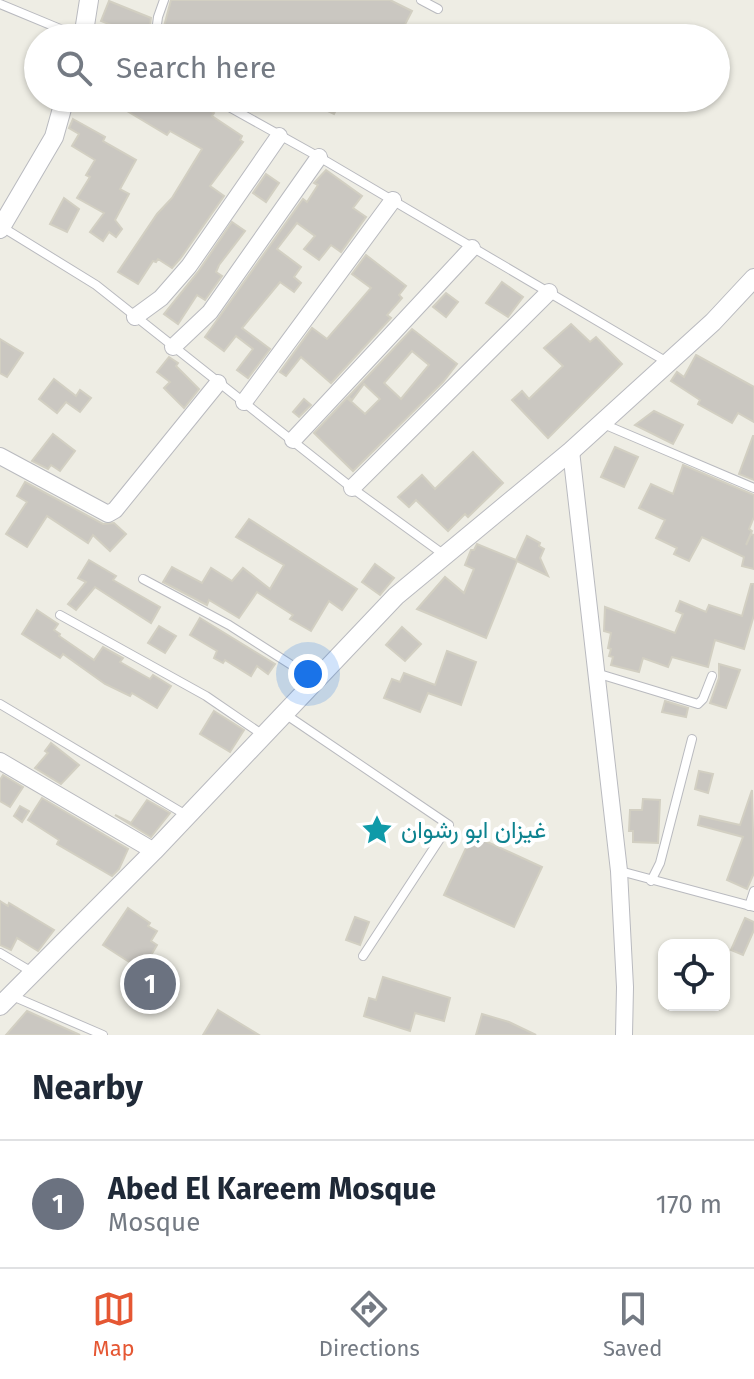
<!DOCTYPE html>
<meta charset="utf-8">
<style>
body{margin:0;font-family:"Fira Sans",Vazirmatn,sans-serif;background:#f2f2f3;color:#1f2937}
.controls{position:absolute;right:24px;bottom:24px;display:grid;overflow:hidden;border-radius:16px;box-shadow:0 2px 6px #0004}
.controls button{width:72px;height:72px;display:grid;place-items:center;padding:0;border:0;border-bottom:2px solid #e0e1e3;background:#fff;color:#1f2937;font:40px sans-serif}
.you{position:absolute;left:308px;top:674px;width:28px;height:28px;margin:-20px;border:6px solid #fff;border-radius:50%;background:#1a73e8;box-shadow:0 0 0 12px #1a73e833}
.badge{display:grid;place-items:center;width:52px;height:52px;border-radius:50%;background:#e55733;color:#fff;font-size:26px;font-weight:700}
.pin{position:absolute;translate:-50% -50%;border:4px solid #fff;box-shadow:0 2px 8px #0006}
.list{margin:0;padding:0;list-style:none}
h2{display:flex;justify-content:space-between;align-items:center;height:104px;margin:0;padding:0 32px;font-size:34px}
h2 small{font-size:26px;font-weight:400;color:#747a83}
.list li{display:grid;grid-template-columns:52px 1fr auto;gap:24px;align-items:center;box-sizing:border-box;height:128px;padding:0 32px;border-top:2px solid #e0e1e3}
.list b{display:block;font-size:30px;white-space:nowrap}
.list p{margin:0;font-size:26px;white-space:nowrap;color:#747a83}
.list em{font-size:26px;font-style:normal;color:#747a83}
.icon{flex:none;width:44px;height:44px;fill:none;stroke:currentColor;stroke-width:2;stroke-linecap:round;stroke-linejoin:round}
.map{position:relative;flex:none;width:754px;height:1035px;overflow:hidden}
.search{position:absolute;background:#fff;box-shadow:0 2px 6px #0004;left:24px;right:24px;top:24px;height:88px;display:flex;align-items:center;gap:20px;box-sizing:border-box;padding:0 28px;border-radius:44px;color:#747a83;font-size:30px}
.sheet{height:232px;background:#fff}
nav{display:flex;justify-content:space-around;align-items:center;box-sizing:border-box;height:112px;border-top:2px solid #e0e1e3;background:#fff;font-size:22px;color:#747a83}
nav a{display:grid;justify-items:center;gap:4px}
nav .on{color:#e55733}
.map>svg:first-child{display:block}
.building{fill:#cac7c1;stroke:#d2cfc2;stroke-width:2;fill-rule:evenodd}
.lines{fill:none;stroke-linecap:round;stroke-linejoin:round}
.service-casing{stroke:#b9babf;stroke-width:10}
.minor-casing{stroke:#b9babf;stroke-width:18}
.tertiary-casing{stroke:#b9babf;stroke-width:20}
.service{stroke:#fff;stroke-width:8}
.minor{stroke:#fff;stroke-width:16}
.tertiary{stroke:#fff;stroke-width:18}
.labels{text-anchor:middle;stroke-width:8;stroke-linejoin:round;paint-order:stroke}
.culture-label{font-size:24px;fill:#0d838f;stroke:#fff;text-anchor:start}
</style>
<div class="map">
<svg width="754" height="1035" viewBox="0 0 754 1035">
<rect width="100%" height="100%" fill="#eeede4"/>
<!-- building -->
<g class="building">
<path d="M171 0H390L412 11 398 38H178L163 30Z"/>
<path d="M109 1 151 18 149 32 152 38H144L101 21Z"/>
<path d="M121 98H188L214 113 212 116 242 136 240 140 243 142 210 186 224 196 180 259 172 268 158 259 156 262 153 261 138 284 118 272 157 214 172 198 202 149 170 131 167 135 117 105Z"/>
<path d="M300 98H342L334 114Z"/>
<path d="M73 119 105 137 103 141 136 160 120 189 129 194 115 220 122 229 116 237 109 232 103 241 90 232 104 213 77 198 90 177 86 175 95 160 72 146 79 134 69 128Z"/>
<path d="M326 170 362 196 353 208 366 217 341 252 331 245 319 260 304 249 315 236 297 223 277 249 301 267 294 277 301 283 294 292 280 282 242 328 270 349 248 378 237 370 253 349 236 336 224 351 205 337 303 199 307 202 318 185 314 183Z"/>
<path d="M266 174 279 183 266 202 253 193Z"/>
<path d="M64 198 79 209 67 232 50 224Z"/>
<path d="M232 222 245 231 219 265 216 272 222 276 205 300 197 295 178 324 164 314 198 272Z"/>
<path d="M366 255 406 286 399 295 402 298 387 315 391 318 331 383 301 357 286 376 280 372 312 328 327 339 371 288 352 274Z"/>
<path d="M502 282 523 297 508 317 486 303Z"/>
<path d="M446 293 458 302 446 317 433 307Z"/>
<path d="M571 324 590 342 596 337 622 364 548 438 512 400 522 391 529 399 563 366 544 348Z"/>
<path d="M412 329 457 364 443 382 353 471 314 433 347 398 365 414 380 399 364 384 352 400 348 397ZM412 351 429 365 401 399 384 383Z"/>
<path d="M0 339 23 353 7 377 0 373Z"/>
<path d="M696 355 754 387V422L738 413 732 423 698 404 700 400 671 381 677 372 684 377Z"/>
<path d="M169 357 178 363 176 366 199 389 184 408 164 388 170 382 157 372Z"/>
<path d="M54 379 76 396 80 390 91 398 80 412 66 402 57 413 39 399Z"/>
<path d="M304 399 311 405 299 417 293 412Z"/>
<path d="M654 411 683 425 673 444 635 425Z"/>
<path d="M53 434 75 451 60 471 51 465 48 469 32 461Z"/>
<path d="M753 436H754V480L739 474Z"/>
<path d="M615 447 638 457 624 487 601 477Z"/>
<path d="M473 452 503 483 468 517 465 514 448 531 416 500 409 507 398 497 422 475 435 489Z"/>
<path d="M683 465 754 495V517L749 529 752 531 746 545 751 534 754 535V569L742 566 744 557 702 537 689 561 674 554 677 548 656 538 665 520 639 508 651 484 673 494Z"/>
<path d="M25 482 103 524 114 523 126 534 110 551 93 535 88 543 47 516 27 547 6 534 27 502 17 496Z"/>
<path d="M249 519 357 589 342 610 329 601 311 631 290 619 293 615 257 592 239 618 209 600 207 605 163 582 172 567 202 583 211 568 232 581 243 568 270 589 284 565 236 537Z"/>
<path d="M527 536 540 543 539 546 544 549 540 558 548 576 517 561 486 638 417 609 445 577 464 593 474 569 465 565 471 550H474L477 544 516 560Z"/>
<path d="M89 560 116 576 113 580 160 607 151 623 95 587 76 610 68 604 86 582 78 578Z"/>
<path d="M375 564 394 578 380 595 362 582Z"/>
<path d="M751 584H754V615L744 649 715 640 708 667 672 657 668 667 643 658 639 672 611 665 613 657 609 656 611 649 608 648 611 633 604 631 605 607 675 633 683 614 676 611 680 601 706 612 709 605 742 616Z"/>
<path d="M37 610 58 624 54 630 60 634 59 636 94 660 103 647 123 658 120 662 150 679 153 675 171 686 157 708 132 693 130 696 105 684 63 654 60 658 22 634Z"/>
<path d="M200 618 275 664 268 674 257 666 251 676 225 660 223 663 214 658 217 651 190 635Z"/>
<path d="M159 626 176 636 165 653 148 643Z"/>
<path d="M402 627 421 644 405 661 386 645Z"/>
<path d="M447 651 476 662 461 705 428 693 420 712 384 698 392 679 400 682 404 673 435 685Z"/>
<path d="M719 664 740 670 726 708 710 703 719 678Z"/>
<path d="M665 701 688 708 686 717 662 712Z"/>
<path d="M214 711 244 730 230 752 200 734Z"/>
<path d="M51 743 79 765 61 784 35 768 48 753 45 751Z"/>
<path d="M699 771 713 774 708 793 695 789Z"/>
<path d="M3 775 23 787 10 807 0 801V780Z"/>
<path d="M752 790 754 873 747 889 727 880 743 837 698 825 700 816 740 825Z"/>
<path d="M42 798 128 849 119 869 112 876 57 844 59 840 28 820Z"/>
<path d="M643 799 660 800 658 843 633 842V831H629L630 810H642Z"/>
<path d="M147 800 170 813 151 837 115 815 131 823Z"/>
<path d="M20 806 29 811 22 822 14 816Z"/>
<path d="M472 835 542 867 514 927 444 895Z"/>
<path d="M0 901 8 906 9 903 54 930 38 951 17 938 11 950 0 945Z"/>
<path d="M128 908 150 923 148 926 157 931 151 941 157 945 147 962 150 964 148 968 172 982 158 1005 128 987 137 967 103 945Z"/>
<path d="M355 917 369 922 360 945 346 940Z"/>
<path d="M745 918 754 922V930L743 955 731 950Z"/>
<path d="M383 977 450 998 444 1021 415 1013 410 1031 364 1016 369 998 376 1000Z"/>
<path d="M218 1010 259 1035H203Z"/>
<path d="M27 1011 80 1035H6Z"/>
<path d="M482 1014 509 1022 536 1035H476Z"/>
</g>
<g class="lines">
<defs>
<g id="service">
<path d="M421 0 438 9"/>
<path d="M0 4 82 38"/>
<path d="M161 38 156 32 158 17 164 0"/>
<path d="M213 98 319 157 667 362"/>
<path d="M2 227 96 285 352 488 443 554"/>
<path d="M601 423 754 488"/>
<path d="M143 579 229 625 315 680"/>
<path d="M60 615 206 696 263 735"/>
<path d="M596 673 698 704 703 699 712 676"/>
<path d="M0 704 186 815"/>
<path d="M285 714 449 825 363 956"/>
<path d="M620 871 754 907"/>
<path d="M651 881 660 863 692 739"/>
<path d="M749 906 754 891"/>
<path d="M0 953 32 972"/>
<path d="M10 995 103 1035"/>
</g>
<g id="minor">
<path d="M135 317 161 298 189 266 279 136"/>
<path d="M173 347 210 312 319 157"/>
<path d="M244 402 393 200"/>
<path d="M293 440 472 248"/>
<path d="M571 451 619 871 625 987 624 1035"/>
<path d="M0 456 108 514 115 510 218 383"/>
<path d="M352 488 549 292"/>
<path d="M0 761 154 851"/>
</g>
<g id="tertiary">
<path d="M83 38 89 0"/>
<path d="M0 229 54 137 65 98"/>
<path d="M0 1006 154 851 396 596 571 451 713 322 754 278"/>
</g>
</defs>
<!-- service casing -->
<use href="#service" class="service-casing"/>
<!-- minor casing -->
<use href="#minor" class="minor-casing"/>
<!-- tertiary casing -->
<use href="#tertiary" class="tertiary-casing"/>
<!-- service -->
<use href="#service" class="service"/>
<!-- minor -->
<use href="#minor" class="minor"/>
<!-- tertiary -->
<use href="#tertiary" class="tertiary"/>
</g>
<!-- icons -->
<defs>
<symbol id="sight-bare" viewBox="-9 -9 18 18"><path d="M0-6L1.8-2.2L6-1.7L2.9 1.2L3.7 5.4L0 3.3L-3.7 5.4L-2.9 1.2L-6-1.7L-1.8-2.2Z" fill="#0f9aa8" stroke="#fff" stroke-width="2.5" paint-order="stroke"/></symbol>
</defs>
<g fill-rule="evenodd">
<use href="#sight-bare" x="355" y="808" width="44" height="44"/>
</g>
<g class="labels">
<!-- culture labels -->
<g class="culture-label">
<text x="401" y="838">غيزان ابو رشوان</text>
</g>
</g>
</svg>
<div class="controls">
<button><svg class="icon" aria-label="locate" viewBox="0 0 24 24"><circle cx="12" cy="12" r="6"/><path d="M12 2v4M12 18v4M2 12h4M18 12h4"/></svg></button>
</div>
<div class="you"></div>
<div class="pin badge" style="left:150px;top:984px;background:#6b7280">1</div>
<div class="search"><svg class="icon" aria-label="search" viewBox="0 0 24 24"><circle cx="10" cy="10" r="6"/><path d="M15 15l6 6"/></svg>Search here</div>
</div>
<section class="sheet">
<h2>Nearby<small></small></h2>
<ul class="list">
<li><span class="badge" style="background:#6b7280">1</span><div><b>Abed El Kareem Mosque</b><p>Mosque</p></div><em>170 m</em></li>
</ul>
</section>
<nav>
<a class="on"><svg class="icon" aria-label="map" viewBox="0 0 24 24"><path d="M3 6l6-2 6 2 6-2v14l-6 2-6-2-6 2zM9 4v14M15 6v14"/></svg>Map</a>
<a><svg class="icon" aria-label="directions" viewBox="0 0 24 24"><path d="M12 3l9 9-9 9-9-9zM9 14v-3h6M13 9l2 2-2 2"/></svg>Directions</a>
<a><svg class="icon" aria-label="saved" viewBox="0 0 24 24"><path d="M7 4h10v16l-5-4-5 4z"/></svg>Saved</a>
</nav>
